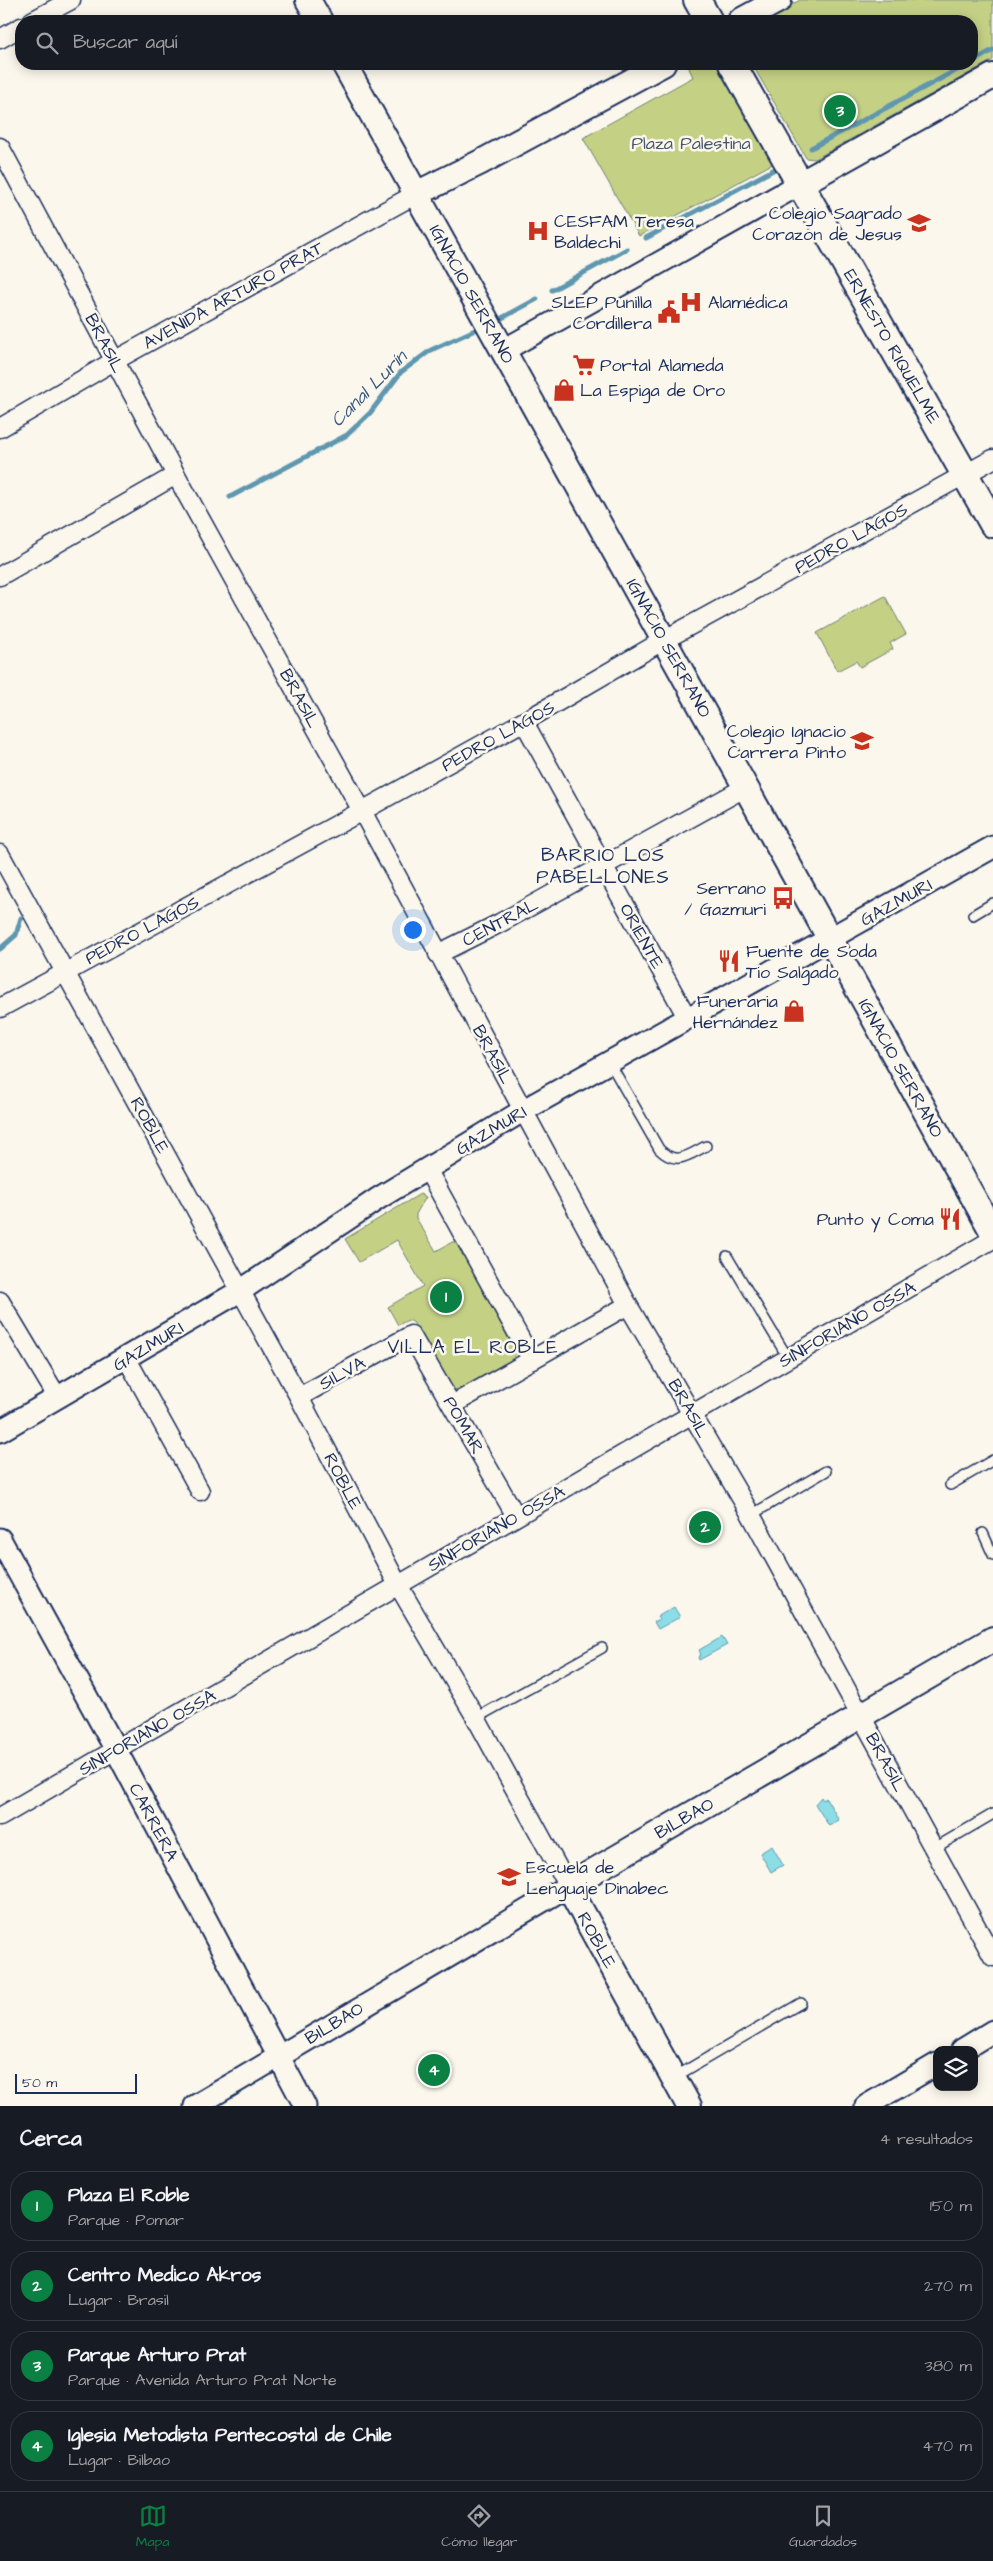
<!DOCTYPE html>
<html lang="es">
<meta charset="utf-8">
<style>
body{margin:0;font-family:"Architects Daughter",sans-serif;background:#242831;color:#f1f3f6}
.controls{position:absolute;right:15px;bottom:15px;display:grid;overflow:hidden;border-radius:10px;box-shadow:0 2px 12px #0003}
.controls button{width:45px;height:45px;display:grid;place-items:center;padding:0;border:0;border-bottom:1px solid #363941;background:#171b24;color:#f1f3f6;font:25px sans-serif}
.scale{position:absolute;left:15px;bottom:12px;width:122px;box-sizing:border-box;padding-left:5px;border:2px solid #1b2f5e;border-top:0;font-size:14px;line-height:18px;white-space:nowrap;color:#1b2f5e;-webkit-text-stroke:4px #fbf7ec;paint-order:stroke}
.you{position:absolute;left:412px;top:929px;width:18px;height:18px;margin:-12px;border:4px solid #fff;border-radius:50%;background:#1a73e8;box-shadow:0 0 0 8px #1a73e833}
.badge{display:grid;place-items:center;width:32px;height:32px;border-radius:50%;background:#0b8043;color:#fff;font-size:16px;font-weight:700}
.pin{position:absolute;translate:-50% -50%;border:2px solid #fff;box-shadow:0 1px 5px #0006}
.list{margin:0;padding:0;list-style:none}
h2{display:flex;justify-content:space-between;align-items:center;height:65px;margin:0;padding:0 20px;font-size:21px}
h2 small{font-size:16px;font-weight:400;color:#9ea1a6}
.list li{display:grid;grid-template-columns:32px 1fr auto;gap:15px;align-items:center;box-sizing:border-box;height:70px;margin:0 10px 10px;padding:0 10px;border:1px solid #363941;border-radius:20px}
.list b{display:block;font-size:19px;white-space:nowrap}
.list p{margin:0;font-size:16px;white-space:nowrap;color:#9ea1a6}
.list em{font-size:16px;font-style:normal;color:#9ea1a6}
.icon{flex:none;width:28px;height:28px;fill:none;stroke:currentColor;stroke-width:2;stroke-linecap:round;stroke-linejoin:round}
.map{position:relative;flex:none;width:993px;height:2106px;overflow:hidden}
.search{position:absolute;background:#171b24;box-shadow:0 2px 12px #0003;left:15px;right:15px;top:15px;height:55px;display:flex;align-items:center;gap:12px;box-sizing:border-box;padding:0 18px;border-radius:20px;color:#9ea1a6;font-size:19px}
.sheet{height:385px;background:#171b24}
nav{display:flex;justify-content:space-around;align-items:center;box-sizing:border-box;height:70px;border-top:1px solid #363941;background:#171b24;font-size:14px;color:#9ea1a6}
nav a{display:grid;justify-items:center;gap:2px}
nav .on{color:#0b8043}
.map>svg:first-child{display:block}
.green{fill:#c4d185;stroke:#708072}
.water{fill:#8cdde6;stroke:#5f97b0}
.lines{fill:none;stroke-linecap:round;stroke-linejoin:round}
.stream{stroke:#5f97b0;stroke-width:5}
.service-casing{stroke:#1b2f5e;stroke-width:12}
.minor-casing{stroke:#1b2f5e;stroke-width:21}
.tertiary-casing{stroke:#1b2f5e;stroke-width:25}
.secondary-casing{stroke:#1b2f5e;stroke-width:28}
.primary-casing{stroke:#1b2f5e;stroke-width:30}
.service{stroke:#fbf7ec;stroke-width:9}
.minor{stroke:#fbf7ec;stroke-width:18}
.tertiary{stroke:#fbf7ec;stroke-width:21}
.secondary{stroke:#fbf7ec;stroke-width:24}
.primary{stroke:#fbf7ec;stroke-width:26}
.labels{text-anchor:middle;stroke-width:5;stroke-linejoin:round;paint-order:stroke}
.park-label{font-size:18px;fill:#455868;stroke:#fbf7ec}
.poi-label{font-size:18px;fill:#1b2f5e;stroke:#fbf7ec;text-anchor:end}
.street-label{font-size:18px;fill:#1b2f5e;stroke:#fbf7ec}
.water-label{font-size:19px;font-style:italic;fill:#375a80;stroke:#fbf7ec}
.neighbourhood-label{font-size:19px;letter-spacing:1px;fill:#1b2f5e;stroke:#fbf7ec}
</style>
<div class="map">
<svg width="993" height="2106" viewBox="0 0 993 2106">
<rect width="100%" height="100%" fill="#fbf7ec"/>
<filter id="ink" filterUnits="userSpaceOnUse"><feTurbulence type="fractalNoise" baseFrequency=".02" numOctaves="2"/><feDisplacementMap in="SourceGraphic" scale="10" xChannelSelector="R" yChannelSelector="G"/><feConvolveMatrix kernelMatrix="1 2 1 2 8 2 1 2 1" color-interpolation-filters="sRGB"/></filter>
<g filter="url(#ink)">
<!-- green -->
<g class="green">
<path d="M800 0H993V60L815 159 806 158 752 64H972V21H762Z"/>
<path d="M687 64H718L774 163 639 236 583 138 693 77Z"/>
<path d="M885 596 906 634 890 643 893 649 860 667 856 661 837 671 817 633Z"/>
<path d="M420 1194 426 1197 416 1214V1218L436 1251 456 1240 516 1350 514 1359 461 1389 451 1390 413 1322 408 1320 398 1325 388 1307 423 1286 397 1240 359 1262 345 1239Z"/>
</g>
<!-- water -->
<g class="water">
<path d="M674 1607 680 1617 658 1629 654 1622 659 1620 657 1617Z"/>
<path d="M722 1637 727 1645 699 1660 698 1657 701 1655 699 1650Z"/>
<path d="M821 1797 823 1800 826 1798 839 1820 829 1826 815 1804Z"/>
<path d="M772 1846 783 1865 771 1872 760 1853Z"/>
</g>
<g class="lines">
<!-- stream -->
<g class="stream">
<path d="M972 62 993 50"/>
<path d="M811 148 968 64"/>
<path d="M646 238 773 170"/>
<path d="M552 290 627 249"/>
<path d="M502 318 537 299"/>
<path d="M230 497 347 435 370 413 401 372 431 350 475 330"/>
<path d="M0 949 16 935 21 918"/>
</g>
<defs>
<g id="service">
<path d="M973 915 993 903"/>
<path d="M610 1063 659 1149C676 1166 687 1156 706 1146"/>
<path d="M727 1256 788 1358"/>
<path d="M950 1485 993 1460"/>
<path d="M751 1515 826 1471"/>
<path d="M983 1533 993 1555"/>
<path d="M476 1718 602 1648"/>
<path d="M933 1849 993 1814"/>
<path d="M673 2078 801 2003"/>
</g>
<g id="minor">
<path d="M32 21 71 0"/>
<path d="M0 39 21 27"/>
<path d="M0 147 176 475 362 811 628 1305 751 1515 993 1957"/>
<path d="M0 428 114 361 416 194"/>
<path d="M0 576 176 475"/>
<path d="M524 722 688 1019"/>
<path d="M0 854 299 1397 398 1585 476 1718 568 1886"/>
<path d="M438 954 500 923 746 787"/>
<path d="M0 1008 362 811 537 714 664 640 993 459"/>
<path d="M427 1169 532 1360"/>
<path d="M0 1301 58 1398"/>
<path d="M127 1359 200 1491"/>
<path d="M299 1397 411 1335 516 1516"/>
<path d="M452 1405 628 1305"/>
<path d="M0 1817 993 1239"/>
</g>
<g id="tertiary">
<path d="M504 350 800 184"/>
<path d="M0 1431 240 1291 379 1198 524 1110 993 847"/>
<path d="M0 1539 116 1750 305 2106"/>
<path d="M962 2050 993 2031"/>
<path d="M195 2106 568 1886"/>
<path d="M866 2106 937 2064"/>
</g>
<g id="secondary">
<path d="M308 0 320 21"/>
<path d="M740 21 779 0"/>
<path d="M344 64 993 1233"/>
<path d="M800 184 993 76"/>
<path d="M416 194 481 162 663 64"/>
<path d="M689 2106 568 1886 993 1639"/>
</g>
<g id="primary">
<path d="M697 0 709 21"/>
<path d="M732 64 993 524"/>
</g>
</defs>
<!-- service casing -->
<use href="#service" class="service-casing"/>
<!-- minor casing -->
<use href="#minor" class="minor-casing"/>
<!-- tertiary casing -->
<use href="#tertiary" class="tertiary-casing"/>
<!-- secondary casing -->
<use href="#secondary" class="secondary-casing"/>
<!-- primary casing -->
<use href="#primary" class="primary-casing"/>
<!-- service -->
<use href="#service" class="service"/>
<!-- minor -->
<use href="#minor" class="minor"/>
<!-- tertiary -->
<use href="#tertiary" class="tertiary"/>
<!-- secondary -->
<use href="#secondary" class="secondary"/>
<!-- primary -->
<use href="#primary" class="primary"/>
</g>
</g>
<!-- icons -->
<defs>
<symbol id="school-bare" viewBox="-9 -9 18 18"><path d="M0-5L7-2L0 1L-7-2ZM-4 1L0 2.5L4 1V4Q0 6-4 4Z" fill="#c8321e" stroke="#fbf7ec" stroke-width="2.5" paint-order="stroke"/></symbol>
<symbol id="hospital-bare" viewBox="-9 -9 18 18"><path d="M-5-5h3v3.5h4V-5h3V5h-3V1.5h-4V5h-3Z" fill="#c8321e" stroke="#fbf7ec" stroke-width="2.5" paint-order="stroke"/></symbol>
<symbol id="civic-bare" viewBox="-9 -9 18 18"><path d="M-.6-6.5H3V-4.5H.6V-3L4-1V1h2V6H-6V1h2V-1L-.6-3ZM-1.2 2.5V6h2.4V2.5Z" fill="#c8321e" stroke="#fbf7ec" stroke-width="2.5" paint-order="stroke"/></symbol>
<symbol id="supermarket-bare" viewBox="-9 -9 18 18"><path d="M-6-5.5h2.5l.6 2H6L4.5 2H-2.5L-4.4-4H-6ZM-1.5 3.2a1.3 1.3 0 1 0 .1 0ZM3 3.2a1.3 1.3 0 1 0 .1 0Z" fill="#c8321e" stroke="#fbf7ec" stroke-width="2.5" paint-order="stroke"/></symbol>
<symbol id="shop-bare" viewBox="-9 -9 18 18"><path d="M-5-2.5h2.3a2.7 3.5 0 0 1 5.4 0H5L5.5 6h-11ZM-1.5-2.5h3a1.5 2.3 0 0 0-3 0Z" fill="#c8321e" stroke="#fbf7ec" stroke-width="2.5" paint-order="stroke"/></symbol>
<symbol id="bus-bare" viewBox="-9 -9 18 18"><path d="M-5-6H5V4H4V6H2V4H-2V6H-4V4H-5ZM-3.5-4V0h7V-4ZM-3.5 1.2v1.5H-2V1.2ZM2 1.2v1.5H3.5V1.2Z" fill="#c8321e" stroke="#fbf7ec" stroke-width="2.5" paint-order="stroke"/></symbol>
<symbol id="restaurant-bare" viewBox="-9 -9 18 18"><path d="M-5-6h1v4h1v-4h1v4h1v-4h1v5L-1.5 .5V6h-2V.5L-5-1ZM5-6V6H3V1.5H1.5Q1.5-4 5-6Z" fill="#c8321e" stroke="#fbf7ec" stroke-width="2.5" paint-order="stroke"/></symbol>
</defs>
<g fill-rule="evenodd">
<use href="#school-bare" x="903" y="207" width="32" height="32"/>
<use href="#hospital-bare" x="522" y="215" width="32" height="32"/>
<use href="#hospital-bare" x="675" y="286" width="32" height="32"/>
<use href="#civic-bare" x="653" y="296" width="32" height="32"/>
<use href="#supermarket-bare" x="568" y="349" width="32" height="32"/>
<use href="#shop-bare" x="548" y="374" width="32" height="32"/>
<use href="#school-bare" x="846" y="725" width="32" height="32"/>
<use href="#bus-bare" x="767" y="882" width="32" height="32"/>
<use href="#restaurant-bare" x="713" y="945" width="32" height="32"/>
<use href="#shop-bare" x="778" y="995" width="32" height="32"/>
<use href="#restaurant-bare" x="934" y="1203" width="32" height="32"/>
<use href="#school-bare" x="493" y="1861" width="32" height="32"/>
</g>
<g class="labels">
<!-- park labels -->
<g class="park-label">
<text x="691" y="149">Plaza Palestina</text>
</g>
<!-- poi labels -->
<g class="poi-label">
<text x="902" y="219">Colegio Sagrado<tspan x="902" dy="21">Corazon de Jesus</tspan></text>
<text x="554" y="227" text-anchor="start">CESFAM Teresa<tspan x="554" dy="21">Baldechi</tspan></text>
<text x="652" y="308">SLEP Punilla<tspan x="652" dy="21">Cordillera</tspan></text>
<text x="708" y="308" text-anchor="start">Alamédica</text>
<text x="600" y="371" text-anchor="start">Portal Alameda</text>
<text x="580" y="396" text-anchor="start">La Espiga de Oro</text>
<text x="846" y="737">Colegio Ignacio<tspan x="846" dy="21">Carrera Pinto</tspan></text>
<text x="766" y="894">Serrano<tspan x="766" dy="21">/ Gazmuri</tspan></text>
<text x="746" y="957" text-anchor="start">Fuente de Soda<tspan x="746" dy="21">Tio Salgado</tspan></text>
<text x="778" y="1007">Funeraria<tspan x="778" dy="21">Hernández</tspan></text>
<text x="934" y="1225">Punto y Coma</text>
<text x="526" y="1873" text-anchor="start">Escuela de<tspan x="526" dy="21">Lenguaje Dinabec</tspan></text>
</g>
<!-- street labels -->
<g class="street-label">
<text transform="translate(472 294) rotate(61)" y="6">IGNACIO SERRANO</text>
<text transform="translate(233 295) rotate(-29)" y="6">AVENIDA ARTURO PRAT</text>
<text transform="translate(105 343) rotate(62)" y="6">BRASIL</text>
<text transform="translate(892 346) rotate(60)" y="6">ERNESTO RIQUELME</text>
<text transform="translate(851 538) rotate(-29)" y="6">PEDRO LAGOS</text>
<text transform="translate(669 648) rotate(61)" y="6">IGNACIO SERRANO</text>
<text transform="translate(300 698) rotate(61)" y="6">BRASIL</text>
<text transform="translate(498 736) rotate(-29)" y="6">PEDRO LAGOS</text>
<text transform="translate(896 902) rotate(-29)" y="6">GAZMURI</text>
<text transform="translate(500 922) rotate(-28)" y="6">CENTRAL</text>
<text transform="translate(142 930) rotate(-28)" y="6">PEDRO LAGOS</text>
<text transform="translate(642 936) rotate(61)" y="6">ORIENTE</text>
<text transform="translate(493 1054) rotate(61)" y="6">BRASIL</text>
<text transform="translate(901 1068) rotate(61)" y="6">IGNACIO SERRANO</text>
<text transform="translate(150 1125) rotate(61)" y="6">ROBLE</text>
<text transform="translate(491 1130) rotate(-31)" y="6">GAZMURI</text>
<text transform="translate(847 1324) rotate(-30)" y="6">SINFORIANO OSSA</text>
<text transform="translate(148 1346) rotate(-31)" y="6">GAZMURI</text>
<text transform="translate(342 1373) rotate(-29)" y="6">SILVA</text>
<text transform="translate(689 1408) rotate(60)" y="6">BRASIL</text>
<text transform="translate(464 1425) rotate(60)" y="6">POMAR</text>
<text transform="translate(343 1481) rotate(62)" y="6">ROBLE</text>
<text transform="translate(496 1528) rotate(-30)" y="6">SINFORIANO OSSA</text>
<text transform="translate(147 1732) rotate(-30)" y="6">SINFORIANO OSSA</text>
<text transform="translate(886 1762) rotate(61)" y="6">BRASIL</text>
<text transform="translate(684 1818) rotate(-30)" y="6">BILBAO</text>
<text transform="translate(154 1822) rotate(62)" y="6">CARRERA</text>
<text transform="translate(597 1940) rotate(61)" y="6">ROBLE</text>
<text transform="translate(334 2023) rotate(-31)" y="6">BILBAO</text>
</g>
<!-- water labels -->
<g class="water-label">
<text transform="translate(368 388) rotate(-45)" y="7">Canal Lurín</text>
</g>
<!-- neighbourhood labels -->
<g class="neighbourhood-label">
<text x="603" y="861">BARRIO LOS<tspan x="603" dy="22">PABELLONES</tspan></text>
<text x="473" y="1353">VILLA EL ROBLE</text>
</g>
</g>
</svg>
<div class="controls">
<button><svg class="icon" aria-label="layers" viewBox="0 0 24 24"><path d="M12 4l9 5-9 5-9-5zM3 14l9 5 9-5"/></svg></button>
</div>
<div class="scale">50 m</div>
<div class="you"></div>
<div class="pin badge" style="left:446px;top:1297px">1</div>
<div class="pin badge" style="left:705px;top:1527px">2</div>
<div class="pin badge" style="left:840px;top:111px">3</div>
<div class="pin badge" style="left:434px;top:2070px">4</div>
<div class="search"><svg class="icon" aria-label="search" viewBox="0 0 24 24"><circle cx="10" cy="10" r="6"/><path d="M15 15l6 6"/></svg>Buscar aquí</div>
</div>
<section class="sheet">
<h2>Cerca<small>4 resultados</small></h2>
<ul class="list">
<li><span class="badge">1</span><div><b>Plaza El Roble</b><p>Parque · Pomar</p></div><em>150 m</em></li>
<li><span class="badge">2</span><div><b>Centro Medico Akros</b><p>Lugar · Brasil</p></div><em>270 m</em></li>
<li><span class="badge">3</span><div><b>Parque Arturo Prat</b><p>Parque · Avenida Arturo Prat Norte</p></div><em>380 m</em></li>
<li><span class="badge">4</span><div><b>Iglesia Metodista Pentecostal de Chile</b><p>Lugar · Bilbao</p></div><em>470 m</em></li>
</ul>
</section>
<nav>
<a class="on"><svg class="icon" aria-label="map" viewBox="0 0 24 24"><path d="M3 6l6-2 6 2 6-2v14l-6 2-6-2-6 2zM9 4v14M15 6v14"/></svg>Mapa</a>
<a><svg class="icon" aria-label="directions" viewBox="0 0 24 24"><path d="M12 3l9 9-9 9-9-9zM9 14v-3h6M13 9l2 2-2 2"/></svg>Cómo llegar</a>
<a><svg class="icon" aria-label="saved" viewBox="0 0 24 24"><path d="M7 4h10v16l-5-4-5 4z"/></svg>Guardados</a>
</nav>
